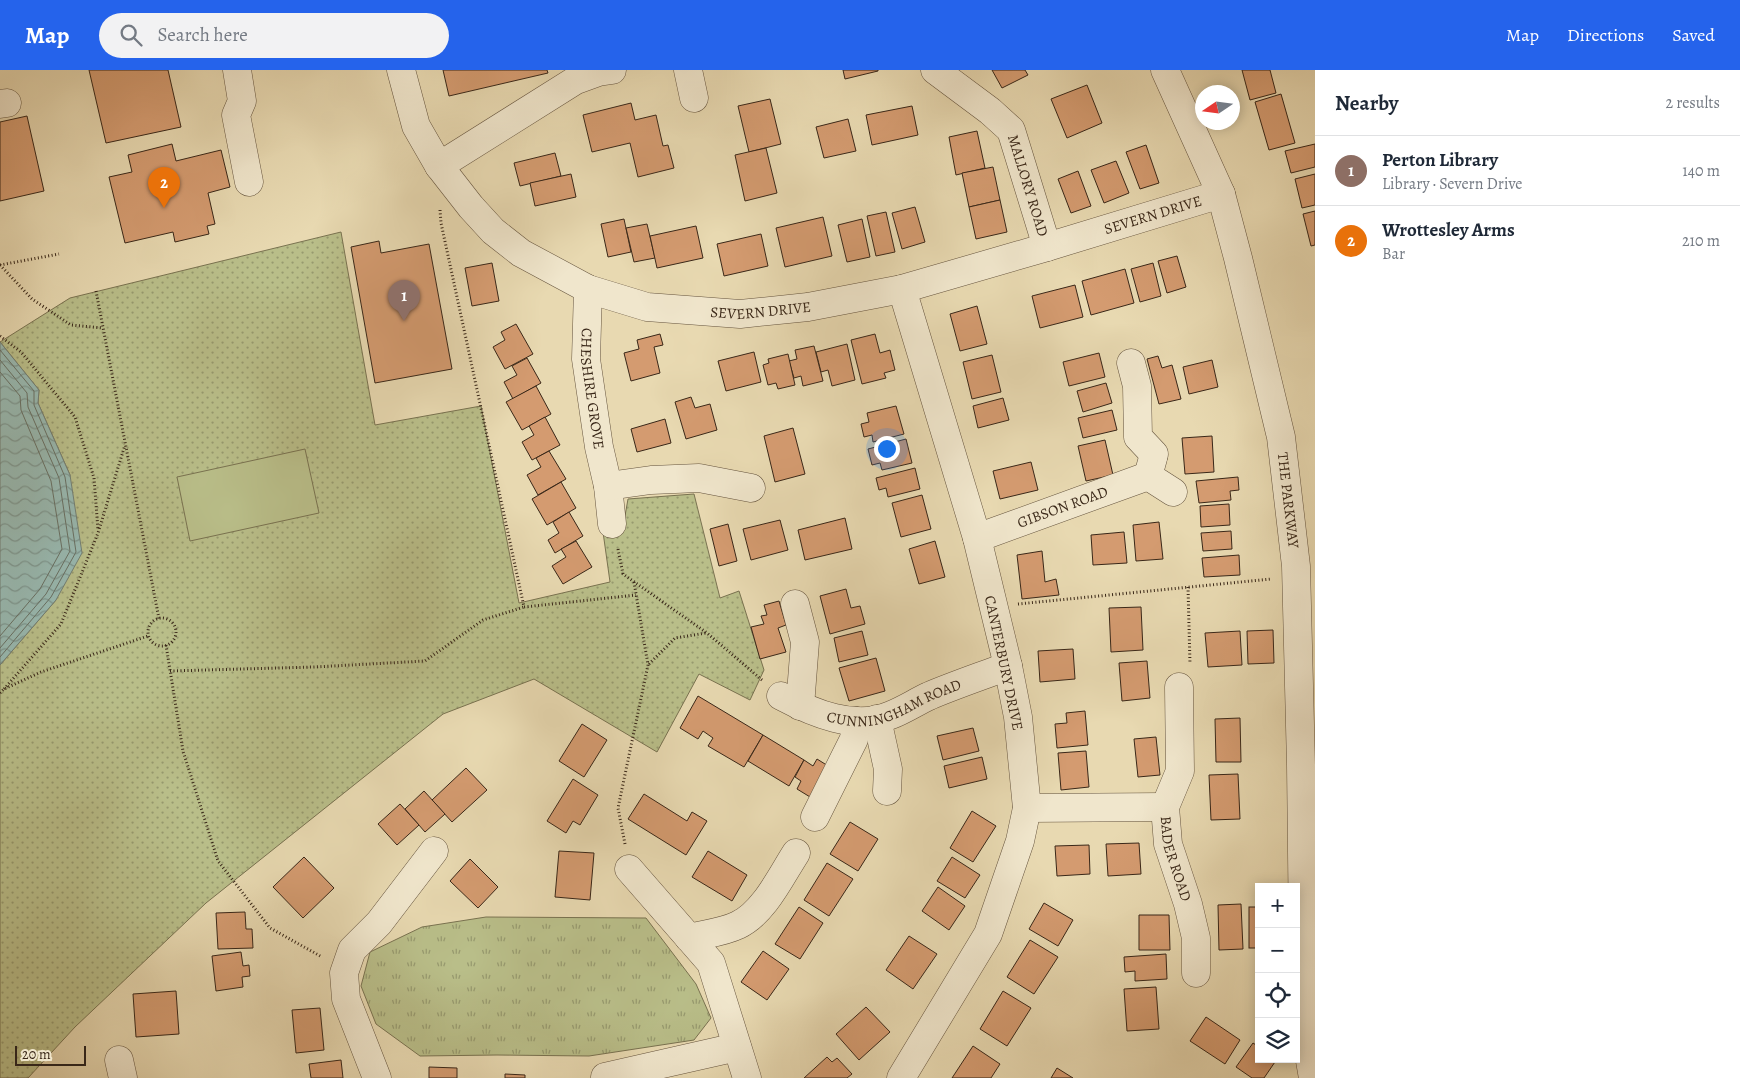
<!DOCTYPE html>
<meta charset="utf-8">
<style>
body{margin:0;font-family:Alegreya,serif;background:#f2f2f3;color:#1f2937}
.controls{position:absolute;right:15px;bottom:15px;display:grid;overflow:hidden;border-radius:0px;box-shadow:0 2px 12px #0003}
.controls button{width:45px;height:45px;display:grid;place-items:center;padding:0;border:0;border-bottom:1px solid #e0e1e3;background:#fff;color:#1f2937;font:25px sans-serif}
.compass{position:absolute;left:1195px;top:15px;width:45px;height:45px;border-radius:50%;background:#fff;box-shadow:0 2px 12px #0003;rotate:257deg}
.scale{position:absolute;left:15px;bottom:12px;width:71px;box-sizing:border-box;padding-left:5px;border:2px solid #392718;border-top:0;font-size:14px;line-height:18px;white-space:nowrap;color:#392718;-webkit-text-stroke:4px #f0e6cc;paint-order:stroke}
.you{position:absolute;left:886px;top:378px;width:18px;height:18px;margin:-12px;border:4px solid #fff;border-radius:50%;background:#1a73e8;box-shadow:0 0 0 8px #1a73e833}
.badge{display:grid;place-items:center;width:32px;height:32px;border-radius:50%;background:#2563eb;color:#fff;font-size:16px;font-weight:700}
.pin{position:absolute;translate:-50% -41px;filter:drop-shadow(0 1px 2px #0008)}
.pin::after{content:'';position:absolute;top:26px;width:18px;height:15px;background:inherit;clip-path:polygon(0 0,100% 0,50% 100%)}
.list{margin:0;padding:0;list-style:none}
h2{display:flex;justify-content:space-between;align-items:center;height:65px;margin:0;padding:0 20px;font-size:21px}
h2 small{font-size:16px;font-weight:400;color:#747a83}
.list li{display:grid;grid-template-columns:32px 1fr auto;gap:15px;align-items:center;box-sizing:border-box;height:70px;padding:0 20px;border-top:1px solid #e0e1e3}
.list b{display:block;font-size:19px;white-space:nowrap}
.list p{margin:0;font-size:16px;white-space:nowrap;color:#747a83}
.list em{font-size:16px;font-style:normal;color:#747a83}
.icon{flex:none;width:28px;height:28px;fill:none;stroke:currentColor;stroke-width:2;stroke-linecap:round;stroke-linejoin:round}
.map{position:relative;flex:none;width:1315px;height:1008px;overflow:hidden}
header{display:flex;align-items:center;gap:30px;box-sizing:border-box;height:70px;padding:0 25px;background:#2563eb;color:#fff}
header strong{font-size:24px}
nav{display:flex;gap:28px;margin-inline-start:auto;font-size:18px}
.search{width:350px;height:45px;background:#f2f2f3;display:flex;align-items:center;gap:12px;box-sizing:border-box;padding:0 18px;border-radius:28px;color:#747a83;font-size:19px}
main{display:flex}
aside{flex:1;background:#fff}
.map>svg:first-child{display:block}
.grass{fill:url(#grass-tufts);stroke:#797250}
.park{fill:url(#park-dots);stroke:#797250}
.garden{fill:#b9be89;stroke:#797250}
.water{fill:url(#water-waves);stroke:#727f74}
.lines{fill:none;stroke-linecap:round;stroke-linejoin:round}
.shore{stroke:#687064;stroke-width:1}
.building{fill:#d49b70;stroke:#392718}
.minor-casing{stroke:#65543e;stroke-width:29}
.path{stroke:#392718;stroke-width:3;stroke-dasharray:1 2.5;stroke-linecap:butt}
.minor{stroke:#f0e6cc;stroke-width:28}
.labels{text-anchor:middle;stroke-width:4;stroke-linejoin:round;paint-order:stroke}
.street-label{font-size:15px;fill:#392718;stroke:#f0e6cc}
</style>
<header>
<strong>Map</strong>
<div class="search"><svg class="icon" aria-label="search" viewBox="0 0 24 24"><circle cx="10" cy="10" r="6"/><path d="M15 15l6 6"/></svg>Search here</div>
<nav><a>Map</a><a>Directions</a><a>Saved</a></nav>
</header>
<main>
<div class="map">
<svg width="1315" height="1008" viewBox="0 0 1315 1008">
<defs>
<pattern id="grass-tufts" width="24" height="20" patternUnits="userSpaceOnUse" patternTransform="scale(1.25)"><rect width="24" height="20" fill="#b9be89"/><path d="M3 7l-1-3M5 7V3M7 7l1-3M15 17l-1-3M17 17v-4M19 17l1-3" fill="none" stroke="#979a6f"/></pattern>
<pattern id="park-dots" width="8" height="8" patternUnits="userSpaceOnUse" patternTransform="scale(1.25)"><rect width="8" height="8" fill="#b9be89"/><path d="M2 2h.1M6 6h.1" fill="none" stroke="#979a6f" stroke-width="1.8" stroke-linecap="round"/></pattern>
<pattern id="water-waves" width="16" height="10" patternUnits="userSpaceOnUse" patternTransform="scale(1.25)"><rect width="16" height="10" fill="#98b9b1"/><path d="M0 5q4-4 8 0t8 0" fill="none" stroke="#7d968f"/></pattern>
</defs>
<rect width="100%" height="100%" fill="#e8d9b1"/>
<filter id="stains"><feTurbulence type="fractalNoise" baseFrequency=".004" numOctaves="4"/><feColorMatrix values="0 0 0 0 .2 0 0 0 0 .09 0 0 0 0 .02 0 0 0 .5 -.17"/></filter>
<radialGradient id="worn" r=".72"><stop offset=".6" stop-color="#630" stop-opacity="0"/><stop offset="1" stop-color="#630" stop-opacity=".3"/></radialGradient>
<!-- grass -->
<path class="grass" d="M486 847 646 848 696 914 711 948 694 970 589 986 497 985 420 986 376 954 361 916 370 882 422 857Z"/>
<!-- park -->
<path class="park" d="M341 162 375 355 481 336 519 533 610 512 603 462 622 463 628 429 694 424 720 528 739 521 764 600 750 630 699 604 657 682 534 609 443 644 206 833 75 957 28 1008H0V595L56 530 70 405 38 333 39 320 0 272 70 228Z"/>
<!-- garden -->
<path class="garden" d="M305 379 319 443 190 471 177 407Z"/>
<!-- water -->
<path class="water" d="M0 272 39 320 38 333 70 405 82 483 56 530 0 595Z"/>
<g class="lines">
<!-- shore -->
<g class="shore">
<path d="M0 280 34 321V335L65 407 76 482 51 527 0 587"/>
<path d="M0 290 27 323 28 337 59 408 70 481 46 524 0 578"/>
<path d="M0 302 20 326 21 340 51 411 62 479 40 519 0 566"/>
</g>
</g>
<!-- building -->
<g class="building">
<path d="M89 0H168L181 57 106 73Z"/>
<path d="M443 0H547L548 3 449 26Z"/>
<path d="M843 0H878V1L845 9Z"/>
<path d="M992 0H1025L1028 5 1002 18Z"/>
<path d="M1242 0H1270L1276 23 1250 30Z"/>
<path d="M1087 15 1102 53 1067 68 1051 29Z"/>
<path d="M1281 24 1295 73 1269 80 1255 32Z"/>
<path d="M770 29 781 74 749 82 738 36Z"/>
<path d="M631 33 635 50 656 45 663 76 668 75 674 98 638 107 630 73 592 82 583 45Z"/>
<path d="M912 36 918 65 872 75 866 45Z"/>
<path d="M27 46 44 121 0 131V52Z"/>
<path d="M848 49 856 81 824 88 816 57Z"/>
<path d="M977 61 985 98 956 105 949 67Z"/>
<path d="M172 74 176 91 221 80 230 117 208 123 215 154 207 156 209 164 175 172 173 162 125 173 109 107 132 102 128 85Z"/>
<path d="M1315 74V97L1291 103 1285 81Z"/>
<path d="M1146 75 1159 113 1140 119 1126 82Z"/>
<path d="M766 78 777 123 745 131 735 85Z"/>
<path d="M555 83 561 106 520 116 514 93Z"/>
<path d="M1116 91 1129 123 1104 133 1091 100Z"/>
<path d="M993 97 1000 130 969 137 962 103Z"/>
<path d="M1078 101 1091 136 1071 143 1058 109Z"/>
<path d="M571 104 576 127 535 136 530 113Z"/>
<path d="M1315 104V135L1302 138 1295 109Z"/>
<path d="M1000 130 1007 162 976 169 969 137Z"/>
<path d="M915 137 925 172 902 179 892 143Z"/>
<path d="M1315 141V175L1311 176 1303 144Z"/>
<path d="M886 142 895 182 876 186 867 146Z"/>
<path d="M823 147 832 186 785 197 776 158Z"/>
<path d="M624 149 631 182 608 187 601 154Z"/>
<path d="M862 149 870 187 847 192 838 155Z"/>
<path d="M647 154 655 188 634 192 626 158Z"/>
<path d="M696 156 703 188 657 198 650 166Z"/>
<path d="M761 164 768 196 724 206 717 174Z"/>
<path d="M379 171 381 183 429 174 452 299 375 313 351 177Z"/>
<path d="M1177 186 1186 217 1167 223 1158 191Z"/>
<path d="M492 193 499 231 472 236 465 198Z"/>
<path d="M1153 193 1161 226 1140 232 1131 199Z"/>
<path d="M1125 199 1134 233 1091 245 1082 211Z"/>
<path d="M1075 215 1083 247 1040 258 1032 226Z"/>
<path d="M977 236 987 274 960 281 950 244Z"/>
<path d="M516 254 533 284 505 299 493 277 505 270 501 262Z"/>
<path d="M660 264 663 275 654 277 660 303 631 311 624 283 639 279 637 270Z"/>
<path d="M875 264 880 283 890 280 895 300 884 303 886 308 862 314 851 270Z"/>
<path d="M847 274 855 310 832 316 828 300 821 302 816 282Z"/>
<path d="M814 276 823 311 803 316 801 306 794 308 789 291 797 289 795 280Z"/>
<path d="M754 282 761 312 726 321 718 291Z"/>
<path d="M1099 283 1105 307 1069 316 1063 292Z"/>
<path d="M788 284 795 315 778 319 776 313 768 315 763 295 769 293 768 289Z"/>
<path d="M992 285 1001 322 972 329 963 292Z"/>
<path d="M1158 286 1162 298 1172 295 1181 329 1159 334 1147 289Z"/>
<path d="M527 288 541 313 513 329 504 312 517 305 512 296Z"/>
<path d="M1212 290 1218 317 1189 324 1183 297Z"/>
<path d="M1106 313 1112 333 1083 342 1077 321Z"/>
<path d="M536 316 551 344 522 360 506 332Z"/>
<path d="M691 327 695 338 710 334 717 360 686 369 675 332Z"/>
<path d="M1003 328 1009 350 978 358 973 336Z"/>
<path d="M896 336 904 364 873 372 872 365 864 367 861 354 869 352 867 343Z"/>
<path d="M1112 340 1117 360 1083 368 1078 348Z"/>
<path d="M545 347 560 375 532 390 522 372 534 365 529 356Z"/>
<path d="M665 349 671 373 637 382 631 359Z"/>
<path d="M793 358 805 404 775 412 764 366Z"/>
<path d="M1212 366 1214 402 1185 404 1182 368Z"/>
<path d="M906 369 912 393 882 400 880 393 872 395 868 379Z"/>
<path d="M1105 370 1113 405 1086 411 1078 376Z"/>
<path d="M549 381 566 409 538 425 527 405 541 397 536 388Z"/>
<path d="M1031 392 1038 420 1000 429 993 401Z"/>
<path d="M915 398 920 419 888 427 886 418 879 420 876 408Z"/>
<path d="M1238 407 1239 420 1230 421 1231 430 1199 433 1196 411Z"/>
<path d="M561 412 576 438 547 455 532 429Z"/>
<path d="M922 425 931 459 901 467 892 433Z"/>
<path d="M1229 434 1230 455 1201 457 1200 436Z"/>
<path d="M569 442 583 466 555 483 548 470 559 463 553 452Z"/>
<path d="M845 448 852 479 805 490 798 460Z"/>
<path d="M780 450 788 480 751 490 743 459Z"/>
<path d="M1159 452 1163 489 1136 491 1133 455Z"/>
<path d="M728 454 737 491 719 496 710 459Z"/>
<path d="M1231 461 1232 479 1203 481 1201 463Z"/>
<path d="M1124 462 1127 493 1093 495 1091 465Z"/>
<path d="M576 471 592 497 563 514 552 496 566 487 561 479Z"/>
<path d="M935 471 945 507 919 514 909 479Z"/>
<path d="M1042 481 1045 512 1056 509 1059 525 1022 529 1017 485Z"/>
<path d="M1239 485 1240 505 1204 507 1202 488Z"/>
<path d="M846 519 851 538 860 536 865 554 830 564 820 526Z"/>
<path d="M779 531 786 555 778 558 786 582 760 589 751 557 764 554 761 546 767 545 764 535Z"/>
<path d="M1141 537 1143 580 1111 582 1109 538Z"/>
<path d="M1273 560 1274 593 1248 594 1247 561Z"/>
<path d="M862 561 868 585 839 592 834 568Z"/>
<path d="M1240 561 1242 595 1208 597 1205 563Z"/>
<path d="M1073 579 1075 609 1040 612 1038 581Z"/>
<path d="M876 588 885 621 849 631 839 598Z"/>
<path d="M1147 591 1150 628 1122 631 1119 593Z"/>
<path d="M698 626 763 665 744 697 708 676 713 668 703 661 698 669 680 658Z"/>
<path d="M1085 641 1088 675 1057 678 1055 654 1067 653 1066 643Z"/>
<path d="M1240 648 1241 692H1216L1215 649Z"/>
<path d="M582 654 607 670 584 707 559 691Z"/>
<path d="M973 658 979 681 943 690 937 666Z"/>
<path d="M763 665 804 690 789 716 748 691Z"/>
<path d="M1156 667 1160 705 1138 707 1134 669Z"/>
<path d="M1086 681 1089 717 1061 720 1058 683Z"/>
<path d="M982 687 987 709 949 718 944 696Z"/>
<path d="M817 689 833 699 815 730 797 719 801 711 795 707 804 690 813 696Z"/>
<path d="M466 698 487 720 452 752 432 730Z"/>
<path d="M1238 704 1240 749 1211 750 1209 705Z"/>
<path d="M573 709 598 725 580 755 573 751 566 763 547 751Z"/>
<path d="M424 721 445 744 425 762 405 739Z"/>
<path d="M644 724 687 751 692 742 707 751 686 785 628 749Z"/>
<path d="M400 734 419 755 397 775 378 754Z"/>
<path d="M972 741 996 756 973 792 950 778Z"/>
<path d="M850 752 878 769 858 801 830 784Z"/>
<path d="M1139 773 1141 804 1108 806 1106 774Z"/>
<path d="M1089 775 1090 804 1057 806 1055 776Z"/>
<path d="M559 781 594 783 590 830 555 827Z"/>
<path d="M708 781 747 805 732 831 692 807Z"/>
<path d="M304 787 334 818 303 848 273 817Z"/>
<path d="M952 787 980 805 965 828 937 811Z"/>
<path d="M470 789 498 817 478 838 450 811Z"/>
<path d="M827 793 853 809 829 846 804 830Z"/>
<path d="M938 817 965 836 949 860 922 841Z"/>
<path d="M1044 833 1073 850 1058 876 1029 859Z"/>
<path d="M1241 834 1243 879 1219 880 1218 835Z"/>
<path d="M799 837 823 853 800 889 775 874Z"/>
<rect x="1249" y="837" width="10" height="41"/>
<path d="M245 842 246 859H252L253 878 218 879 216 843Z"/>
<path d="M1139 845H1169L1170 880H1139Z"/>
<path d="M909 866 937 884 913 919 886 900Z"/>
<path d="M1030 870 1058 887 1034 924 1007 907Z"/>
<path d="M763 881 789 899 767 930 741 912Z"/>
<path d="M241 882 243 896 249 895 250 906 242 907 243 917 216 921 212 886Z"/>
<path d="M1166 884 1167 909 1135 911V901L1125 902 1124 887Z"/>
<path d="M1156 917 1159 959 1127 961 1124 919Z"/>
<path d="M176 921 179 964 136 967 133 924Z"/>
<path d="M1003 921 1031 938 1007 976 980 959Z"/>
<path d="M866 937 890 962 859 990 836 964Z"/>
<path d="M320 938 324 980 296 983 292 940Z"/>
<path d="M1206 947 1240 970 1225 994 1190 971Z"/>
<path d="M1253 973 1259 977V989H1277L1264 1008H1252L1236 997Z"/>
<path d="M973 976 1000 994 991 1008H952Z"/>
<path d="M827 987 832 992 837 988 852 1004 847 1008H804Z"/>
<path d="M341 990 343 1008H311L309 994Z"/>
<path d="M429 997 457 998V1008H429Z"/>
<path d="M1057 998 1073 1008H1051Z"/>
<path d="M505 1004 525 1005V1008H505Z"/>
</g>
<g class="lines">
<defs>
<g id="minor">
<path d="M237 0 242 31 236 45 249 112"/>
<path id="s1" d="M401 0 416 56 439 96 471 137 493 161 521 183 588 219 647 237 740 244 808 237 902 219 1047 177 1221 124"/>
<path d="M688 0 694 28"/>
<path id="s2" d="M935 0 990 41 1011 60 1047 177"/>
<path id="s3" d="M1165 0 1221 124 1238 188 1281 367 1296 496 1301 695 1304 956 1313 1008"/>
<path d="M0 34 7 33"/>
<path d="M439 96 576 10 598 2 612 0"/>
<path id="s4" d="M588 219 586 289 599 377 608 416 612 454"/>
<path d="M1131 293 1137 316 1138 367 1154 384"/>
<path d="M1153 388 1148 406 1173 422"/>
<path d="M608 416 651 410 699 408 751 418"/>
<path id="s5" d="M977 468 1148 406"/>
<path d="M795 534 805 572 800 636"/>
<path id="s6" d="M1179 617 1180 701 1165 737 1168 774 1188 834 1196 868V903"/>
<path id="s7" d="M781 626C813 643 854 661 891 645 904 640 916 632 929 626 955 615 982 606 1008 596"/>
<path d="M877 649 888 699 887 721"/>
<path d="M1027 738 1165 737"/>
<path d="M815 747 854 669 856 651"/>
<path d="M629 799 711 893 747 1008"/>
<path d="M689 868C705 864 724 862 738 855 764 843 781 806 796 783"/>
<path d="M119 990 123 1008"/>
<path d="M605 1007 737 977"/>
<path d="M377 1008 346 929 344 903 352 880 379 853 434 781"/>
<path d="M901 1008 988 864 1020 771 1027 738 1018 647 1008 596 977 468 902 219"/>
</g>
</defs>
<!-- minor casing -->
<use href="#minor" class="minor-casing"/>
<!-- path -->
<g class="path">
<path d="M440 140 441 153 524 537 636 525"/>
<path d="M0 195 32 229 71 255 103 258"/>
<path d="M0 195 59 184"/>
<path d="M96 221 159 549"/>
<path d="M0 266 21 282 75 347 94 408 98 460"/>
<path d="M618 479 623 504 707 563 762 610"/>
<path d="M1188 517 1190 594"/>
<path d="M1018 534 1271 509"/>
<circle cx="162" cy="562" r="14"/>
<path d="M166 575 183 681 218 791 270 858 322 887"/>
<path d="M649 594 675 568 706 563"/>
<path d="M170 601 314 597 425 591 483 550 524 537"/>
<path d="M4 619 61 554 98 463 125 375"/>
<path d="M0 623 4 619 41 602 148 566"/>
<path d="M625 774 618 738 648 595 634 512"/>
</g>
<!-- minor -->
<use href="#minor" class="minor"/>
</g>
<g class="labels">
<!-- street labels -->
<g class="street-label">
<text dy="5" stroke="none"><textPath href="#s2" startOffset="155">MALLORY ROAD</textPath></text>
<text dy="5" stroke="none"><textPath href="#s1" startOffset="881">SEVERN DRIVE</textPath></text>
<text dy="5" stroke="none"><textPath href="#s1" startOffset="476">SEVERN DRIVE</textPath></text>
<text dy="5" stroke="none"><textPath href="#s4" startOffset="100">CHESHIRE GROVE</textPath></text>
<text dy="5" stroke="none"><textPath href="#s3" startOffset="450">THE PARKWAY</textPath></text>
<text dy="5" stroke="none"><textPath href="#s5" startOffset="91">GIBSON ROAD</textPath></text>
<text transform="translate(1004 593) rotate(78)" y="5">CANTERBURY DRIVE</text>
<text dy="5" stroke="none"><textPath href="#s7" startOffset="121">CUNNINGHAM ROAD</textPath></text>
<text dy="5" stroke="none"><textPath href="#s6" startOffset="176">BADER ROAD</textPath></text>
</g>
</g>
<rect width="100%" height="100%" filter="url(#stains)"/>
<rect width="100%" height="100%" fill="url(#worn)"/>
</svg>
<div class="controls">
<button>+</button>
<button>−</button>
<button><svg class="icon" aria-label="locate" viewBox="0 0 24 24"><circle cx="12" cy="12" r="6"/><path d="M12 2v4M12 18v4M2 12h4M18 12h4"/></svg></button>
<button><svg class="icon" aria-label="layers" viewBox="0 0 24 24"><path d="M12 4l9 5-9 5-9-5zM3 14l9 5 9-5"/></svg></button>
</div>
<svg class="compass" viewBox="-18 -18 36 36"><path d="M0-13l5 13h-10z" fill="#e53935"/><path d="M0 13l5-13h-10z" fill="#747a83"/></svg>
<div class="scale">20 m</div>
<div class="you"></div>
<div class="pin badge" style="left:404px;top:251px;background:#8d6e63">1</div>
<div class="pin badge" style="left:164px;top:138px;background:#e8710a">2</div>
</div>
<aside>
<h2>Nearby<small>2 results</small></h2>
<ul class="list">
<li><span class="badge" style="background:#8d6e63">1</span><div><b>Perton Library</b><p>Library · Severn Drive</p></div><em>140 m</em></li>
<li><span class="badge" style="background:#e8710a">2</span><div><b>Wrottesley Arms</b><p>Bar</p></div><em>210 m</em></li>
</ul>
</aside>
</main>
